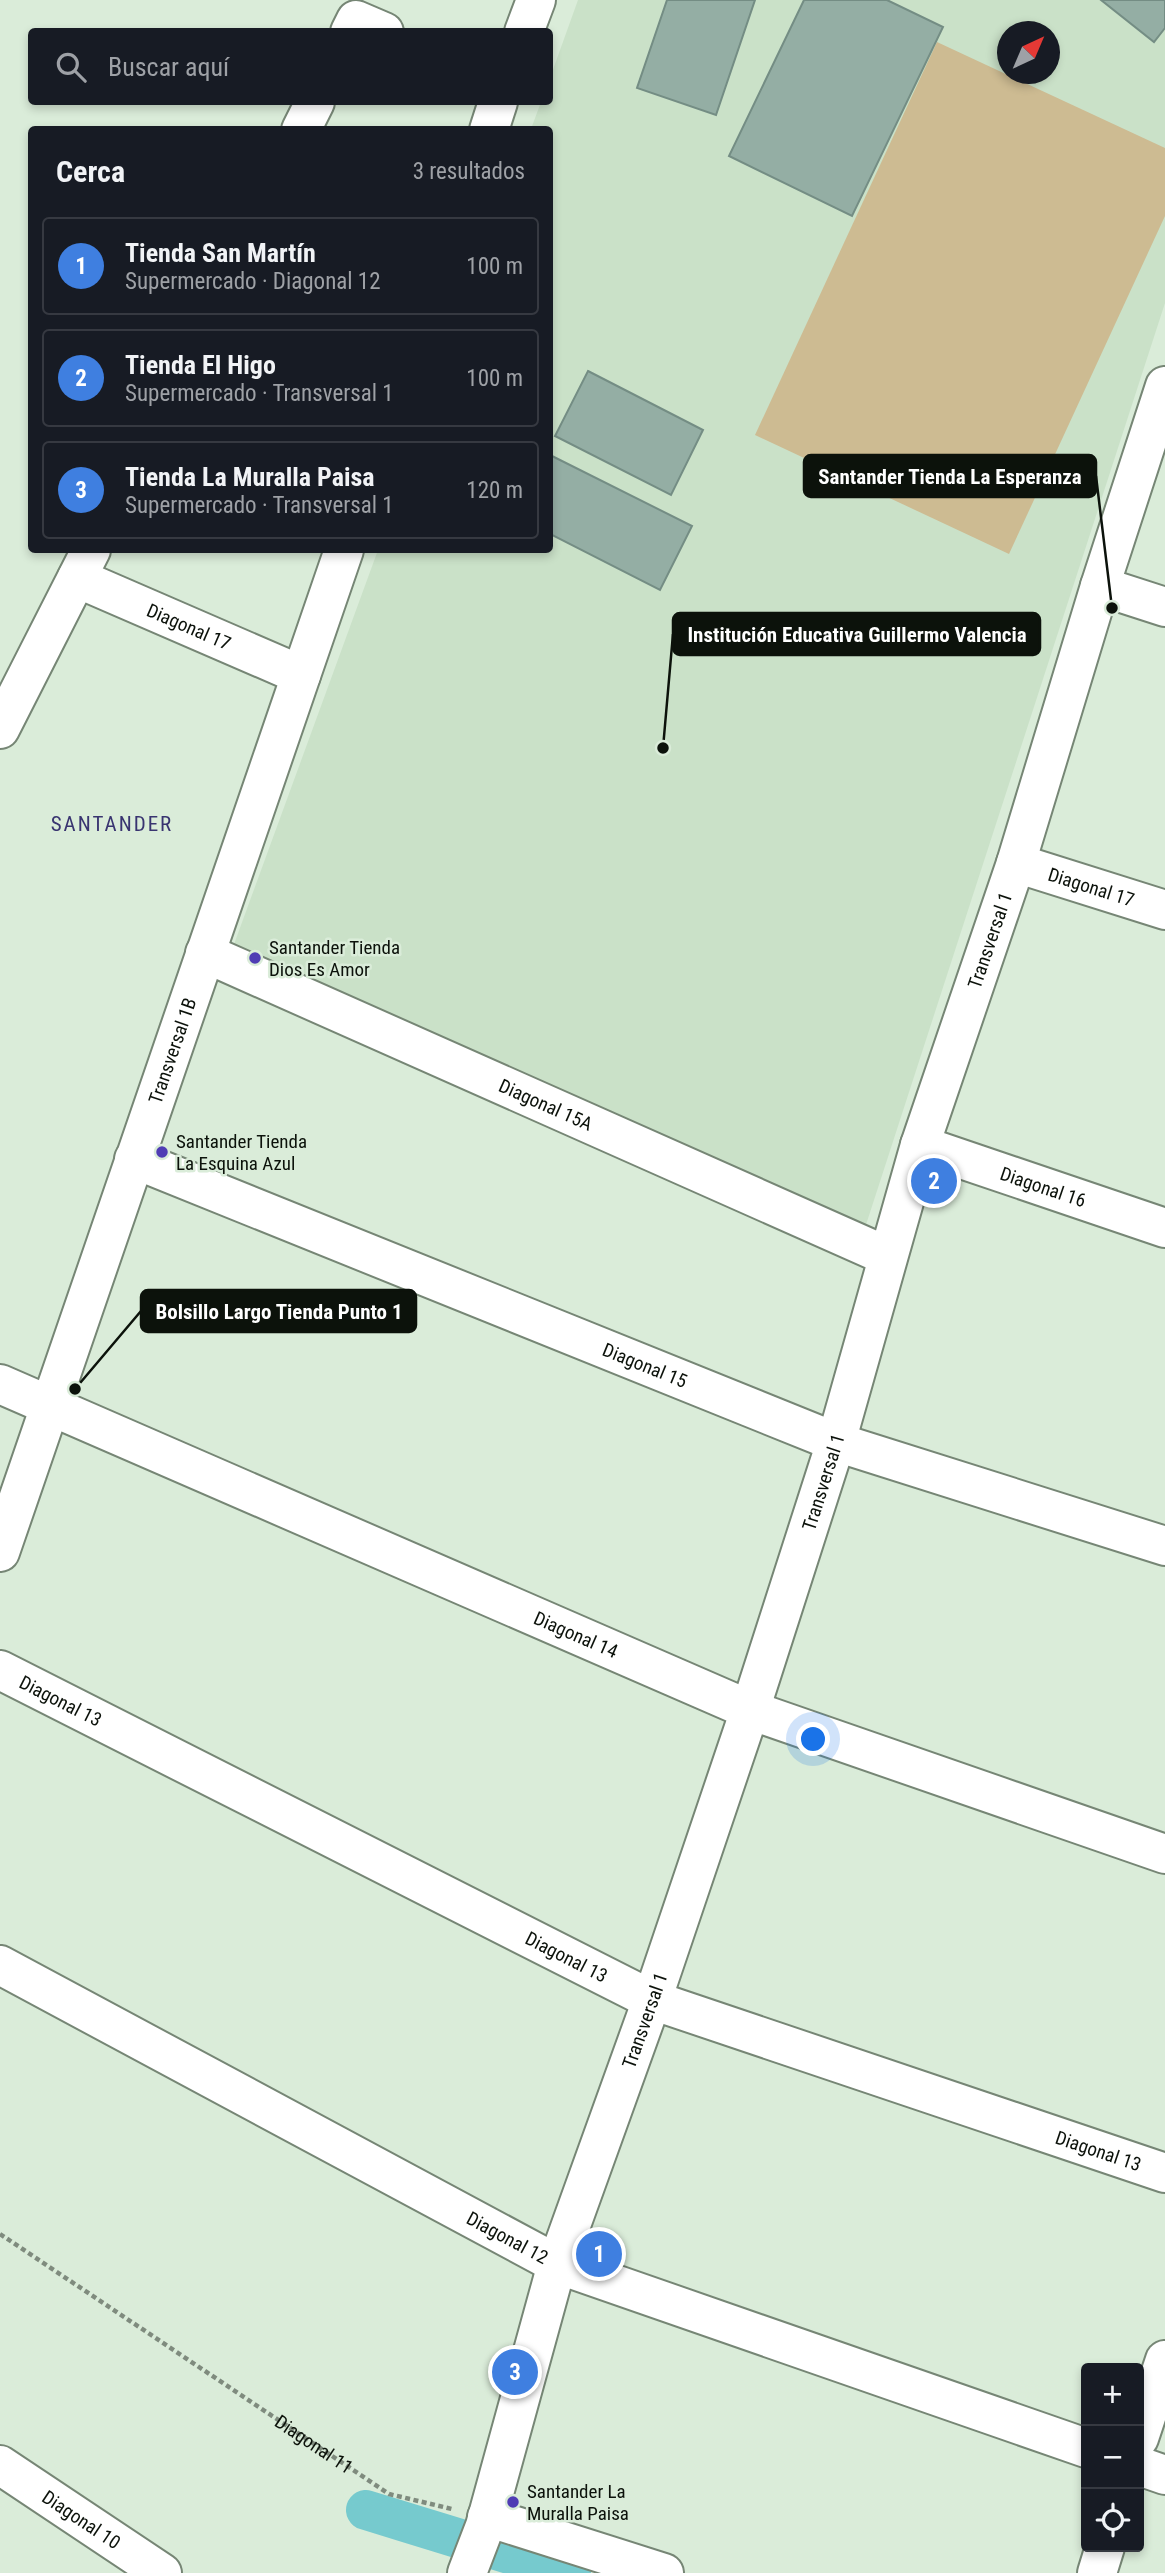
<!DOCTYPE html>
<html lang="es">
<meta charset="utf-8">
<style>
body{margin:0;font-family:"Roboto Condensed",sans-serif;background:#20242c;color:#f1f3f6}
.controls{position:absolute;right:21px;bottom:21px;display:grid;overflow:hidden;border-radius:7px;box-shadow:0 4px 10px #0003}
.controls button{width:63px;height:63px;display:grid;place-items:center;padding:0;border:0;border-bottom:2px solid #363941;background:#171b24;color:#f1f3f6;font:35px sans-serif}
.compass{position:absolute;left:997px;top:21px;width:63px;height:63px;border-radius:50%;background:#171b24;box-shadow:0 4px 10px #0003;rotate:44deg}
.you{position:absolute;left:814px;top:1740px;width:24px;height:24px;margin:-18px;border:5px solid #fff;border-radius:50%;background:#1a73e8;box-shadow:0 0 0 10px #1a73e833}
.badge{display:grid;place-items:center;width:46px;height:46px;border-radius:50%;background:#a8a1d8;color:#fff;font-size:23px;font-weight:700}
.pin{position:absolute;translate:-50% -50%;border:4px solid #fff;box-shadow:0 2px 7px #0006}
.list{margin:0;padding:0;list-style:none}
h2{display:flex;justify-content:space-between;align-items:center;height:91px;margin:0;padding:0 28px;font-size:30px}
h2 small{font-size:23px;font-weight:400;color:#9ea1a6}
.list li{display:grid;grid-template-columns:46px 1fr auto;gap:21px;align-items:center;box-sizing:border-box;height:98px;margin:0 14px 14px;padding:0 14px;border:2px solid #363941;border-radius:7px}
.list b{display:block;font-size:26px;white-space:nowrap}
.list p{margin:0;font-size:23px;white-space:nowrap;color:#9ea1a6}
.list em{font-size:23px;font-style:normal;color:#9ea1a6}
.icon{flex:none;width:38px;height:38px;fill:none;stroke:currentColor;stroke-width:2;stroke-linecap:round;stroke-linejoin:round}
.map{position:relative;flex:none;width:1165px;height:2573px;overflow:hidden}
.search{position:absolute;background:#171b24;box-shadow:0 4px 10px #0003;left:28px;top:28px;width:525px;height:77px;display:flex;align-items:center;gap:18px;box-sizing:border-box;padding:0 24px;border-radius:7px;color:#9ea1a6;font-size:26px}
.panel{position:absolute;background:#171b24;box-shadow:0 4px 10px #0003;left:28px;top:126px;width:525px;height:427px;border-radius:7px}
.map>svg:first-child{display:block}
.built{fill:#cae1c8;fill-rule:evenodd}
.green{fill:#cdbb92}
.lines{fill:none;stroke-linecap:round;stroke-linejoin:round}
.canal{stroke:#76cace;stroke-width:40}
.building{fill:#94aea4;stroke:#748d84;stroke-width:2}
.minor-casing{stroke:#768675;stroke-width:42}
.path{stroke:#7f8b7e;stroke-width:4.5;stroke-dasharray:5 3.5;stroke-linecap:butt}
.minor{stroke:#fff;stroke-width:38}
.poi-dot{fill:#4f3cb4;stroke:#daecd9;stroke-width:2.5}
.labels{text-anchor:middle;stroke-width:5;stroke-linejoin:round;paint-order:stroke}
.street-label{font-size:19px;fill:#0c120b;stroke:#daecd9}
.poi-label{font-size:19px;fill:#0c120b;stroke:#daecd9;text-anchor:start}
.neighbourhood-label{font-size:21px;letter-spacing:2px;fill:#393470;stroke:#daecd9}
.leader{fill:none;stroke:#0c120b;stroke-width:2.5}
.callout-dot{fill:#0c120b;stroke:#daecd9;stroke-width:2.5}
.callout{fill:#0c120b;stroke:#0c120b;stroke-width:2.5}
.callout-label{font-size:21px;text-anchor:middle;font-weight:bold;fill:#fff}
</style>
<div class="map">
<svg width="1165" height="2573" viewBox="0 0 1165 2573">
<rect width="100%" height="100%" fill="#daecd9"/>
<!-- built -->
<path class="built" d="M578 0H1165V303L863 1234 233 947 378 550H550V130L531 129 541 102H550V78ZM1007 32H1050V74H1007Z"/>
<!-- green -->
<path class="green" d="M937 42 1165 148V216L1009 554 755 435Z"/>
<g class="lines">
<!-- canal -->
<path class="canal" d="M366 2510 571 2573"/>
</g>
<!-- building -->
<g class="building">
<path d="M667 0H755L716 115 637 88Z"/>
<path d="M804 0H887L943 27 852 216 729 156Z"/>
<path d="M1101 0H1165V28L1154 42Z"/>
<path d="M588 371 703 430 671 495 555 436Z"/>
<path d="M550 455 692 526 660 590 550 534Z"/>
</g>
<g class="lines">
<defs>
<g id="minor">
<path d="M350 32 356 20 384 32"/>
<path d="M524 32 536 0"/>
<path d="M301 130 315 102"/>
<path d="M489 130 498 102"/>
<path id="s2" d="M77 578 301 675"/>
<path d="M1100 586 1165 607"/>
<path d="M0 729 91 550"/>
<path id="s3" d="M1016 863 1165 910"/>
<path id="s4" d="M205 953 887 1256"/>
<path id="s5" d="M920 1145 1165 1228"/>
<path id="s6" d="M134 1159 836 1442 1165 1546"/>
<path id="s7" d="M0 1384 750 1710 1165 1854"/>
<path id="s8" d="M0 1552 344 550"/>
<path id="s9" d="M0 1670 652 2000 1165 2173"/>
<path id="s10" d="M0 1965 557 2264 1086 2448"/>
<path d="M1139 2438 1165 2360"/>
<path id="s11" d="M0 2465 162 2573"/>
<path d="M1139 2466 1165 2475"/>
<path d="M487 2517 664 2573"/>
<path id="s12" d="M467 2573 485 2526 557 2264 652 2000 750 1710 836 1442 920 1145 1016 863 1100 586 1165 386"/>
<path d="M1097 2573 1105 2547"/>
</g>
</defs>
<!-- minor casing -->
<use href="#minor" class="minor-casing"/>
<!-- path -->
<path class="path" id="s1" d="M0 2234 389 2494 452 2509"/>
<!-- minor -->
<use href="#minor" class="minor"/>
</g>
<!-- markers -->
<g class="poi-dot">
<circle cx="255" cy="958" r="7"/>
<circle cx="162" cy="1152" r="7"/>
<circle cx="513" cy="2502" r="7"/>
</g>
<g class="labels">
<!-- street labels -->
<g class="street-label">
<text dy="7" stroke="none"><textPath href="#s2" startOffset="122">Diagonal 17</textPath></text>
<text dy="7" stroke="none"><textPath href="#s3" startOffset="79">Diagonal 17</textPath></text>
<text dy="7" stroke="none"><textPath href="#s12" startOffset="1715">Transversal 1</textPath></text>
<text dy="7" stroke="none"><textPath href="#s8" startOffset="530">Transversal 1B</textPath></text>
<text dy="7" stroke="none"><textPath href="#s4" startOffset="373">Diagonal 15A</textPath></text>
<text dy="7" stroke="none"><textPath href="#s5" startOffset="130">Diagonal 16</textPath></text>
<text dy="7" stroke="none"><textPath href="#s6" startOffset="551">Diagonal 15</textPath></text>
<text dy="7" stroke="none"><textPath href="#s12" startOffset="1148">Transversal 1</textPath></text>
<text dy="7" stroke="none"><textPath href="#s7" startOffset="628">Diagonal 14</textPath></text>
<text dy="7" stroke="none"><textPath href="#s9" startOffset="68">Diagonal 13</textPath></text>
<text dy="7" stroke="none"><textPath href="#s9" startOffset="635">Diagonal 13</textPath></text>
<text dy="7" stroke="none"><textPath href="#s12" startOffset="581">Transversal 1</textPath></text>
<text dy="7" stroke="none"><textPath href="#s9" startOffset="1202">Diagonal 13</textPath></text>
<text dy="7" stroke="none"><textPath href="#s10" startOffset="576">Diagonal 12</textPath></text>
<text dy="7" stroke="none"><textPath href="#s1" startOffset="378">Diagonal 11</textPath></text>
<text dy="7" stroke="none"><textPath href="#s11" startOffset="98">Diagonal 10</textPath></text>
</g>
<!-- poi labels -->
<g class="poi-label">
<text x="269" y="954">Santander Tienda<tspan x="269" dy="22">Dios Es Amor</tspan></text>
<text x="176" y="1148">Santander Tienda<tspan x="176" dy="22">La Esquina Azul</tspan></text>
<text x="527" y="2498">Santander La<tspan x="527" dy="22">Muralla Paisa</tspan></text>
</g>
<!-- neighbourhood labels -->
<g class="neighbourhood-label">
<text x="112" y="831">SANTANDER</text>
</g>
</g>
<!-- callouts -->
<path class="leader" d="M1112 608L1096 476M663 748L673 634M75 1389L141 1311"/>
<g class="callout-dot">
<circle cx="1112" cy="608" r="7"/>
<circle cx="663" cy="748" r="7"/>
<circle cx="75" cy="1389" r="7"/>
</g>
<g class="callout">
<rect x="804" y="455" width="292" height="42" rx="7"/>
<rect x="673" y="613" width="367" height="42" rx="7"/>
<rect x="141" y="1290" width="275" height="42" rx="7"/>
</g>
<g class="callout-label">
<text x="950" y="484">Santander Tienda La Esperanza</text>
<text x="857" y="642">Institución Educativa Guillermo Valencia</text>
<text x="279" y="1319">Bolsillo Largo Tienda Punto 1</text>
</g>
</svg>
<div class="controls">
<button>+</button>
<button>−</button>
<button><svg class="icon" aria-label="locate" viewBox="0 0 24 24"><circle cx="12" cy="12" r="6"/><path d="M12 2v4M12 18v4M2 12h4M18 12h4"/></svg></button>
</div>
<svg class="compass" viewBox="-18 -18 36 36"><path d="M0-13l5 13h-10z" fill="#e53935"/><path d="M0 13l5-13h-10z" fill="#9ea1a6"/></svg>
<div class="you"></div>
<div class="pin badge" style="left:599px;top:2254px;background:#3f7fe0">1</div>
<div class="pin badge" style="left:934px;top:1181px;background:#3f7fe0">2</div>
<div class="pin badge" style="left:515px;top:2372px;background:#3f7fe0">3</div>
<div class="search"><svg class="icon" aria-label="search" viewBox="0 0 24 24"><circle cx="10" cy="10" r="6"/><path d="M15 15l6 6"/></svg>Buscar aquí</div>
<section class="panel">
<h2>Cerca<small>3 resultados</small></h2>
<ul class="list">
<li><span class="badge" style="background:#3f7fe0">1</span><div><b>Tienda San Martín</b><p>Supermercado · Diagonal 12</p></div><em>100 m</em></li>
<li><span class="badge" style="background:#3f7fe0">2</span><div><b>Tienda El Higo</b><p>Supermercado · Transversal 1</p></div><em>100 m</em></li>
<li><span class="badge" style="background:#3f7fe0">3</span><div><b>Tienda La Muralla Paisa</b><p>Supermercado · Transversal 1</p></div><em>120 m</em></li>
</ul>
</section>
</div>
